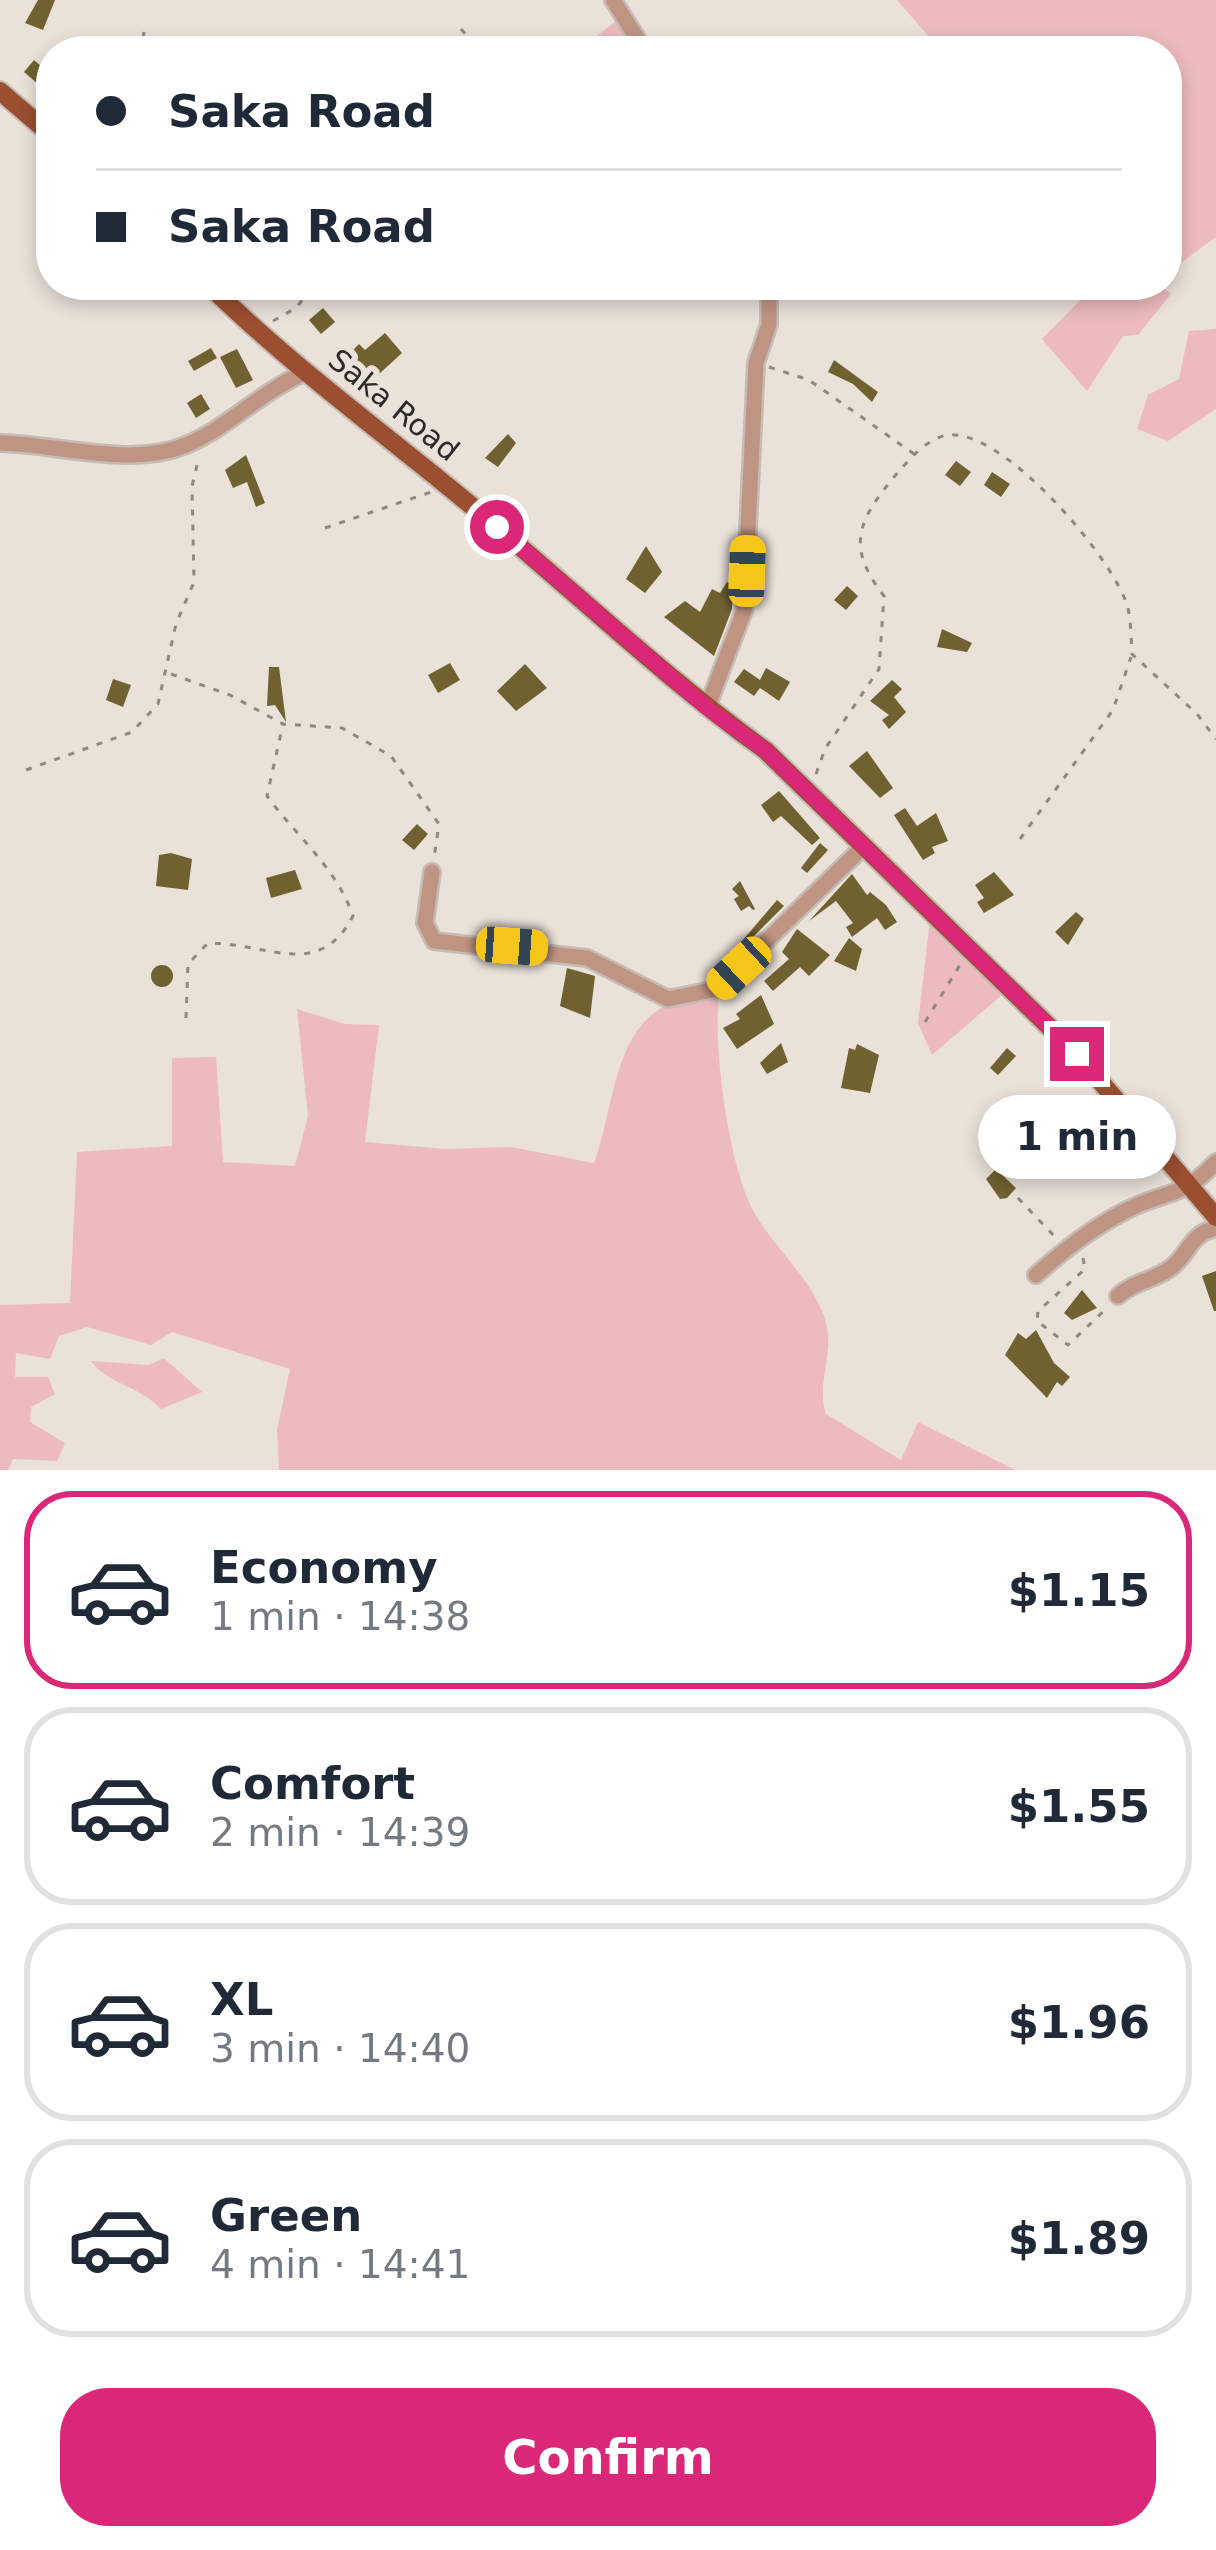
<!DOCTYPE html>
<html lang="en">
<head>
<meta charset="utf-8">
<style>
  :root { --surface:#fff; --page:#f6f6f7; --text:#1f2937; --muted:#747a83; --line:#e0e1e3; --accent:#db2777 }
  body { margin:0; font-family:"DejaVu Sans",sans-serif; background:var(--page); color:var(--text); height:100vh; display:flex; flex-direction:column; font-size:45px; white-space:nowrap }
  * { box-sizing:border-box; margin:0 }
  p { font-size:39px; color:var(--muted) }
  .icon { flex:none; width:66px; height:66px; fill:none; stroke:currentColor; stroke-width:2; stroke-linecap:round; stroke-linejoin:round }
  .map { position:relative; height:1470px; overflow:hidden }
  .details { display:flex; flex-direction:column; background:var(--surface); flex:1 }
  .details>* { flex:none }
  .top-card { position:absolute; left:36px; top:36px; width:1146px; height:264px; border-radius:48px; box-shadow:0 6px 18px #0003; display:grid; align-content:center; height:264px; padding:0 60px; background:var(--surface) }
  .end { position:absolute; width:54px; height:54px; margin:-27px; border:15px solid #db2777; background:#fff; box-shadow:0 0 0 6px #fff }
  .from { border-radius:50% }
  .bubble { position:absolute; height:84px; border-radius:42px; background:var(--surface); box-shadow:0 6px 18px #0003; font-size:39px; font-weight:700; line-height:84px; text-align:center }
  .car { position:absolute; width:36px; height:72px; margin:-36px -18px; border-radius:15px; box-shadow:0 0 9px 3px #0007; background:linear-gradient(#f5c518 24%,#345 0 40%,#f5c518 0 76%,#345 0 86%,#f5c518 0) }
  .top-card b { display:flex; align-items:center; gap:42px; height:114px; font-size:45px }
  .top-card b+b { border-top:3px solid var(--line) }
  .top-card i { width:30px; height:30px; background:var(--text) }
  ul { padding:21px 0 0; list-style:none }
  li { display:flex; align-items:center; gap:36px; height:198px; margin:0 24px 18px; padding:0 36px; border:6px solid var(--line); border-radius:48px }
  li div { flex:1 }
  li b { display:block; font-size:45px }
  li em { font-style:normal; font-weight:700 }
  li.on { border-color:var(--accent) }
  li>.icon { width:108px; height:108px; stroke-width:1.5 }
  .button { display:flex; gap:24px; margin-top:auto; padding:24px 60px }
  .button a { flex:1; height:138px; border-radius:48px; background:var(--accent); color:#fff; font-size:48px; font-weight:700; line-height:138px; text-align:center }
  .map>svg:first-child { display:block }
  .green { fill:#edbbbd }
  .building { fill:#6f6130 }
  .lines { fill:none; stroke-linecap:round; stroke-linejoin:round }
  .minor-casing { stroke:#c4bcb5; stroke-width:20 }
  .major-casing { stroke:#c4bcb5; stroke-width:22 }
  .path { stroke:#8e8883; stroke-width:3; stroke-dasharray:6 9; stroke-linecap:butt }
  .minor { stroke:#c09483; stroke-width:15 }
  .major { stroke:#9b4e30; stroke-width:18 }
  .route { stroke:#db2777; stroke-width:15 }
  .labels { text-anchor:middle; dominant-baseline:central; stroke-width:12; stroke-linejoin:round; paint-order:stroke }
  .street-label { font-size:30px; fill:#2c2926; stroke:#eae1d9 }
</style>
</head>
<body>
<div class="map">
<svg width="1216" height="1470" viewBox="0 0 1216 1470">
  <rect width="100%" height="100%" fill="#eae1d9"/>
  <path class="green" d="M897,0H1216V237L1167,273V51H911L930,38Z
    M620,18L642,51H577Z
    M1095,285L1131,295L1160,285L1171,294L1138,335L1123,336L1087,391L1042,339Z
    M1216,329V409L1168,441L1137,429L1148,395L1179,379L1189,331Z
    M930,920L1003,994L932,1055L918,1023Z
    M719,992C713,1048 727,1148 748,1200C766,1242 808,1272 824,1316C837,1351 815,1381 826,1414L901,1460L918,1422L1015,1470H279L277,1430L290,1369L172,1332L151,1345L87,1327L59,1336L50,1359L16,1353L15,1377H48L55,1394L31,1407L30,1422L65,1443L57,1461L13,1459L8,1470H0V1305L70,1303L77,1152L172,1146V1058L216,1057L223,1162L295,1166L308,1116L297,1009L345,1024L379,1025L365,1142L445,1149L511,1147L594,1163C613,1114 613,1032 665,1006C676,1000 702,999 719,992Z
    M164,1358L202,1392L161,1409C138,1385 109,1385 91,1361L149,1365Z"/>
  <path class="building" d="M38,0H55L43,30L25,23Z
    M34,60L49,73L39,85L24,72Z
    M323,308L335,322L321,334L309,320Z
    M385,333L402,353L366,386L346,357L359,344L365,350Z
    M211,348L217,358L194,371L188,361Z
    M237,349L253,380L236,388L220,357Z
    M834,360L878,392L872,402L853,384L828,372Z
    M201,394L210,409L196,418L187,403Z
    M508,434L516,443L498,467L485,458Z
    M246,455L265,503L256,507L247,482L233,488L225,470Z
    M956,461L971,472L960,486L945,475Z
    M992,472L1010,484L1001,497L984,485Z
    M646,546L662,572L645,593L626,579Z
    M727,582L733,585L732,609L714,656L664,617L685,601L700,612L712,589L720,593Z
    M847,586L858,596L846,610L834,600Z
    M942,629L972,643L967,652L937,647Z
    M450,663L460,680L438,693L428,675Z
    M525,664L547,688L516,711L497,691Z
    M269,667H279L286,722L275,705L267,706Z
    M766,668L790,682L779,701L760,688L754,696L734,682L744,669L760,680Z
    M113,679L131,685L123,707L106,700Z
    M892,680L902,689L894,697L906,712L889,729L882,720L889,715L870,701Z
    M867,751L893,788L880,798L849,766Z
    M779,791L820,838L812,845L781,816L773,822L761,805Z
    M905,808L917,826L936,813L948,841L932,847L935,853L923,860L894,815Z
    M417,824L428,834L414,850L402,840Z
    M820,843L828,850L807,873L801,868Z
    M171,853L192,859L188,890L156,886L159,855Z
    M295,870L302,889L271,898L266,878Z
    M994,872L1014,895L984,913L977,902L984,898L975,885Z
    M852,874L867,895L870,892L886,905L897,922L885,930L877,918L852,937L846,927L853,923L836,901L809,921Z
    M740,881L755,909L753,910L749,906L741,911L734,899L739,896L732,889Z
    M777,900L784,906L747,943L743,940Z
    M1076,912L1084,919L1068,945L1055,932Z
    M797,929L830,955L809,976L800,967L773,991L764,981L789,959L782,952Z
    M849,938L862,949L856,971L834,961Z
    M151 976a11 11 0 1 1 22 0a11 11 0 1 1-22 0Z
    M567,968L595,976L590,1018L560,1006Z
    M761,995L774,1024L737,1049L723,1028L740,1019L736,1014Z
    M781,1043L788,1062L767,1074L760,1063Z
    M857,1044L879,1055L870,1093L841,1088L849,1048L855,1050Z
    M1007,1048L1016,1056L998,1075L990,1068Z
    M1084,1101L1110,1129L1080,1157L1052,1168L1035,1148Z
    M996,1169L1016,1188L1007,1198L1000,1199L986,1179Z
    M1216,1271V1311H1214L1202,1276Z
    M1082,1290L1097,1308L1072,1320L1064,1313Z
    M1036,1330L1054,1363L1070,1377L1062,1386L1057,1382L1047,1398L1005,1355L1018,1333L1026,1339Z"/>
  <g class="lines">
    <defs>
      <path id="minor" d="M613,0L645,51
        M0,443C58,444 131,468 186,445C226,429 260,392 306,372
        M707,708L744,611L756,363L769,324V285
        M432,872L425,923L434,941L587,958L668,999L717,989L864,846
        M1036,1275C1065,1249 1092,1228 1127,1210C1168,1190 1181,1199 1216,1162
        M1118,1296C1134,1281 1156,1280 1172,1267C1190,1252 1190,1234 1216,1228"/>
      <path id="major" d="M0,91L51,135
        M209,285C288,363 377,428 462,498C564,581 658,673 765,750L1077,1054L1216,1217"/>
    </defs>
    <use href="#minor" class="minor-casing"/>
    <use href="#major" class="major-casing"/>
    <path class="path" d="M461,29L481,51
      M141,51L144,32
      M273,321L296,308L314,285
      M769,367L809,380L914,454
      M325,528L431,492
      M171,674L230,695L283,724L342,728L391,756L439,824L434,858
      M26,770L132,732L158,704L176,624L194,582L192,486L199,457
      M816,774L825,749L879,669L884,596C846,547 857,522 894,477C907,462 923,442 943,436C997,420 1115,559 1128,608C1131,622 1131,639 1132,654L1197,714L1216,739
      M1020,839L1113,710L1131,657
      M186,1018L188,964L208,943C268,943 319,981 353,916C336,867 297,837 267,796L283,724
      M925,1022L960,965
      M1018,1198L1057,1239
      M1083,1258L1085,1269L1038,1311L1037,1321L1068,1345L1109,1306"/>
    <use href="#minor" class="minor"/>
    <use href="#major" class="major"/>
  </g>
  <g class="lines">
    <path class="route" d="M497,527L707,708L765,750L1077,1054"/>
  </g>
  <g class="labels">
    <g class="street-label">
      <text transform="translate(394 405) rotate(39)">Saka Road</text>
    </g>
  </g>
</svg>
<i class="end from" style="left:497px;top:527px"></i>
<i class="end" style="left:1077px;top:1054px"></i>
<div class="bubble" style="left:978px;top:1095px;width:198px">1 min</div>
<i class="car" style="left:747px;top:571px;rotate:2deg"></i>
<i class="car" style="left:512px;top:946px;rotate:94deg"></i>
<i class="car" style="left:739px;top:968px;rotate:227deg"></i>
<div class="top-card">
<b><i class="from"></i>Saka Road</b>
<b><i></i>Saka Road</b>
</div>
</div>
<section class="details">
<ul>
<li class="on"><svg class="icon" aria-label="car" viewBox="0 0 24 24"><path d="M5 17H2v-5l4-1 3-4h7l3 4 3 1v5h-3M9 17h6M6 11h13"/><circle cx="7" cy="17" r="2"/><circle cx="17" cy="17" r="2"/></svg><div><b>Economy</b><p>1 min · 14:38</p></div><em>$1.15</em></li>
<li><svg class="icon" aria-label="car" viewBox="0 0 24 24"><path d="M5 17H2v-5l4-1 3-4h7l3 4 3 1v5h-3M9 17h6M6 11h13"/><circle cx="7" cy="17" r="2"/><circle cx="17" cy="17" r="2"/></svg><div><b>Comfort</b><p>2 min · 14:39</p></div><em>$1.55</em></li>
<li><svg class="icon" aria-label="car" viewBox="0 0 24 24"><path d="M5 17H2v-5l4-1 3-4h7l3 4 3 1v5h-3M9 17h6M6 11h13"/><circle cx="7" cy="17" r="2"/><circle cx="17" cy="17" r="2"/></svg><div><b>XL</b><p>3 min · 14:40</p></div><em>$1.96</em></li>
<li><svg class="icon" aria-label="car" viewBox="0 0 24 24"><path d="M5 17H2v-5l4-1 3-4h7l3 4 3 1v5h-3M9 17h6M6 11h13"/><circle cx="7" cy="17" r="2"/><circle cx="17" cy="17" r="2"/></svg><div><b>Green</b><p>4 min · 14:41</p></div><em>$1.89</em></li>
</ul>
<div class="button"><a>Confirm</a></div>
</section>
</body>
</html>
